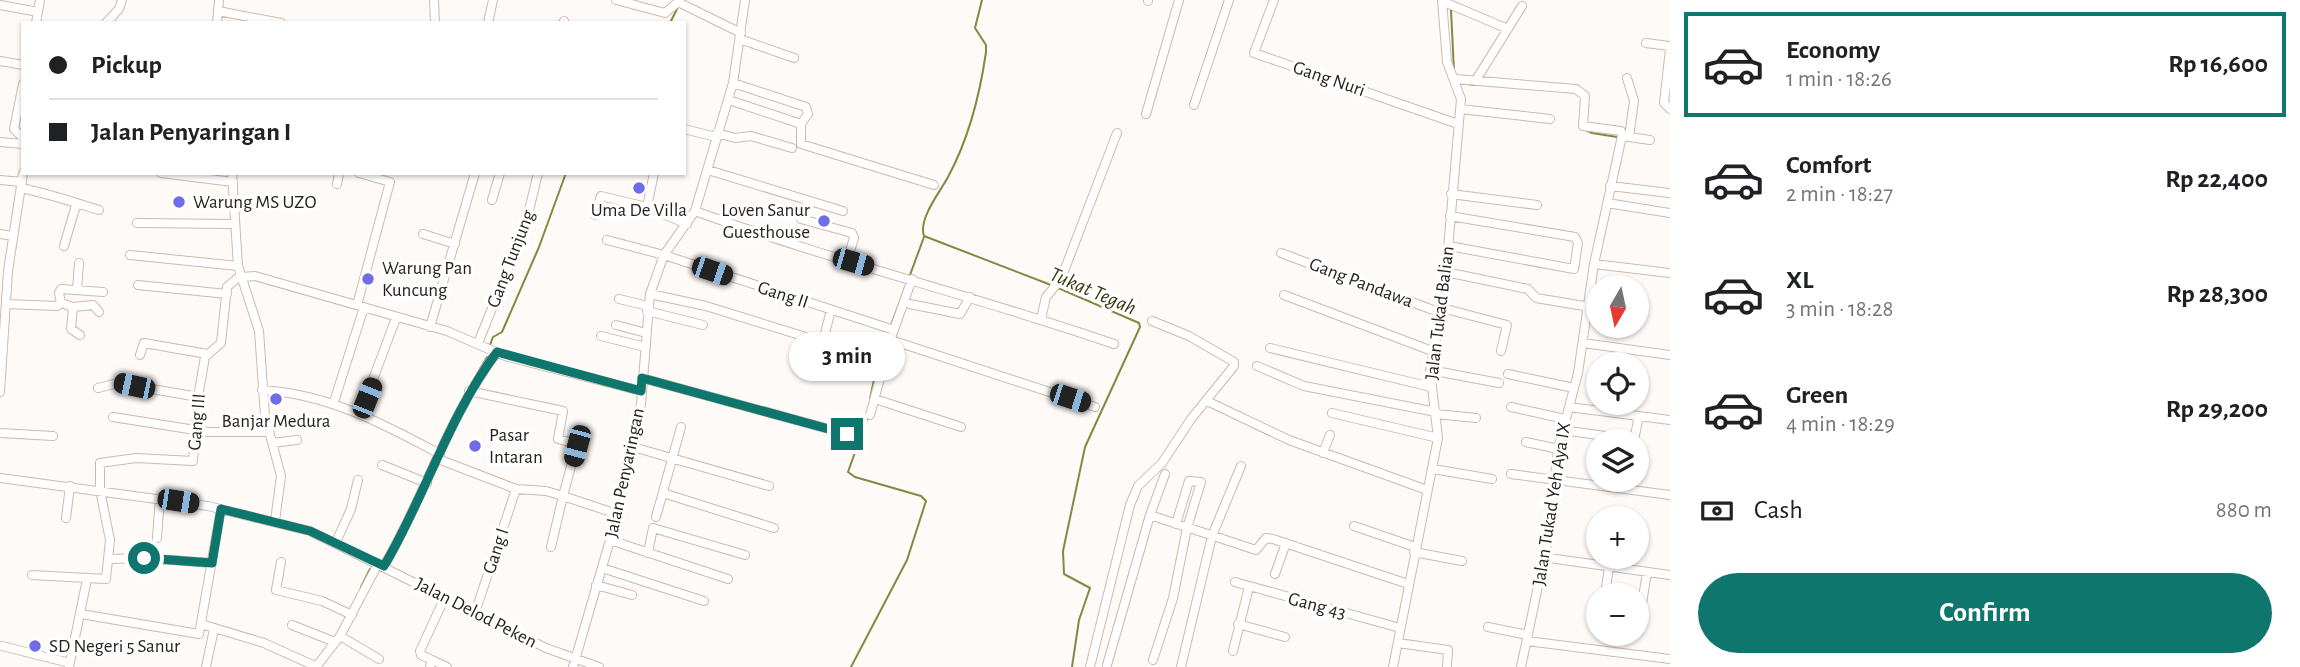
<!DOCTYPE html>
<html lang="en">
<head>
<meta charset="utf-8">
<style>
  :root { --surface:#fff; --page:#f6f6f6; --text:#202124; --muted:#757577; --line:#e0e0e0; --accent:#0f766e }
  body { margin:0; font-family:"Alegreya Sans",sans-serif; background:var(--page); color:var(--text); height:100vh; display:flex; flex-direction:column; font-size:26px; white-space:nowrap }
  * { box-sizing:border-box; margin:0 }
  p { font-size:23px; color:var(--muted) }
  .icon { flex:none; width:38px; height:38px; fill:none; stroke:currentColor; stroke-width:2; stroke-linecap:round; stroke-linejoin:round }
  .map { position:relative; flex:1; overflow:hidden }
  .drawer { display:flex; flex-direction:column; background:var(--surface); width:630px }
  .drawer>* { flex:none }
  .hud { position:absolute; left:21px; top:21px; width:665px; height:154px; border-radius:0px; box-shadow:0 2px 5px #0004; display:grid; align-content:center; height:154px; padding:0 28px; background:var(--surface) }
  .needle { width:46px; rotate:189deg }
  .buttons { position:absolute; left:1586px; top:275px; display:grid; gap:14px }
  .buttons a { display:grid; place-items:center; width:63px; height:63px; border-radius:50%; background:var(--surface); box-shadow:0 2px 5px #0004; font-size:35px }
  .end { position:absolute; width:32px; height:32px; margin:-16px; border:9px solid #0f766e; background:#fff; box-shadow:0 0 0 4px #fff }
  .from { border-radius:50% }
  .bubble { position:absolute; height:49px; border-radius:24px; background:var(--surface); box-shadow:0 2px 5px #0004; font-size:23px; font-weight:700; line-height:49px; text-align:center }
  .car { position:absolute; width:21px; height:42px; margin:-21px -10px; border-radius:9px; box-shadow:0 0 5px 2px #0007; background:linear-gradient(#222 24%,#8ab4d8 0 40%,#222 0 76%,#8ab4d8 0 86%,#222 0) }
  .hud b { display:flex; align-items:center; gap:24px; height:66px; font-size:26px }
  .hud b+b { border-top:2px solid var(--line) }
  .hud i { width:18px; height:18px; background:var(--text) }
  ul { padding:12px 0 0; list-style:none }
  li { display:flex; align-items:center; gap:21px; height:105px; margin:0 14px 10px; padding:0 14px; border:4px solid transparent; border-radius:0px }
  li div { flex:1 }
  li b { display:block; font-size:26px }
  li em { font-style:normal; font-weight:700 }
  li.active { border-color:var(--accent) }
  li>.icon { width:63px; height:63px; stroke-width:1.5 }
  .pay { display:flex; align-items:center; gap:18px; height:77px; padding:0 28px; font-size:26px }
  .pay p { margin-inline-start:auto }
  .cta { display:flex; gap:14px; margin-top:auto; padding:14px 28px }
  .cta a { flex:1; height:80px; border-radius:42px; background:var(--accent); color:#fff; font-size:28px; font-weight:700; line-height:80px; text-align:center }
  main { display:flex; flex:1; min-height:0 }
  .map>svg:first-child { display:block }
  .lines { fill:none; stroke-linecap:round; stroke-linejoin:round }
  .stream { stroke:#848840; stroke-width:2 }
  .minor-casing { stroke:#cdbaad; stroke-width:10 }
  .minor { stroke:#fff; stroke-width:8 }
  .route { stroke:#0f766e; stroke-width:9 }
  .poi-dot { fill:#706be6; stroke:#fff; stroke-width:2.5 }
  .labels { text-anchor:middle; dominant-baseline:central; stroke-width:7; stroke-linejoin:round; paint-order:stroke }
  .street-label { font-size:19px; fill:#251e19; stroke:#fff }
  .poi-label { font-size:19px; fill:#251e19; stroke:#fff; text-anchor:start }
  .water-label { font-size:21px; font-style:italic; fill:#33360b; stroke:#fff }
</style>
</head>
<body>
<main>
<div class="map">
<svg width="1670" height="667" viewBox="0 0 1670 667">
  <rect width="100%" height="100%" fill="#fefaf8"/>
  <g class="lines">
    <path class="stream" d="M982,0L975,28L986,45V52C980,94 968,140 948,177C940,192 918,219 924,236L1051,285
      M1451,10L1454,71
      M670,23L678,7
      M1460,83L1474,85
      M1580,127L1592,133L1617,137
      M910,275L924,237
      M1056,287L1139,323L1140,327L1085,447L1063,551L1064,574L1090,588L1079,620L1072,667
      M891,325L905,288
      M490,345L493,337L502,332L539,247L566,173
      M477,374L487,357
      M870,399L877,365L889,331
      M1537,570L1542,542
      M361,587L370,569
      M851,667L907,560L926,501L921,496L855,477L848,472L867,419"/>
    <defs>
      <path id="minor" d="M434,0L435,23
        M616,0L665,13L678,2L741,33
        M1274,0L1254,53L1458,124
        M1148,1V0
        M1442,1L1508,29
        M0,5L38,12
        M218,11L281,23
        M36,23L40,0
        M106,23L119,9L122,0
        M217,23L219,0
        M488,23L493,0
        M563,23L564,21
        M740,39L794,58
        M1646,43L1670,46
        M1670,49L1664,103L1670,109
        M0,61L23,65
        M1627,78L1634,101L1629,137
        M1455,79L1576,89L1585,96L1583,126L1621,131L1622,136L1650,140
        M1476,80L1522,6
        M733,83L806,107L808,114L801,124V144L934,185
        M23,84L14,129L23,138
        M729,100L801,124
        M1194,105L1229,0
        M1460,109L1550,119
        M1146,114L1179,0
        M684,129L716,137
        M717,133L735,138L751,136L792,148
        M0,142L23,144
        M708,170L843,211
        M161,173L233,182
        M232,173L238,266L259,331L265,416L281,476L275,521
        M0,180L22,182
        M337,184L339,173
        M1610,186L1670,193
        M21,188C50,194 73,202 99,210
        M1451,194L1537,205
        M492,200L500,173
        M1607,203L1670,213
        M647,207L654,173
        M695,211C833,261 975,296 1114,344
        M595,215L601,196L647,207L687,224
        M801,219L852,233L854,238L847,261
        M137,223L234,224
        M0,234L13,236
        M423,234L455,244
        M607,240L664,255L894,330
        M64,246L76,205
        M1449,246L1574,269L1578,243L1575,237L1450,216
        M1281,253L1441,313
        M130,255L238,266
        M1594,264L1670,273
        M1446,272L1528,289L1536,298L1584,306
        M242,277L255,276L447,331L505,356L641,391
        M138,285L227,294
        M77,290L79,263
        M650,294L706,306L864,355
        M1284,295L1432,351
        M619,299L648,306
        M61,303L73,307L71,329L80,335
        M6,304L57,306L61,303L59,293L61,289L103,292
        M910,304L960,314L970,297
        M357,305L390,182L359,173
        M73,307L93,305L99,312
        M1442,308L1507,325L1501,351
        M647,311L703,325
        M1041,319L1046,297L1061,279L1117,133
        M616,325L646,333
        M430,327L475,173
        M601,336L645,347
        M891,340L1095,407
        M823,341L831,310
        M478,343L525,227L538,173
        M1583,343L1670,355
        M1270,348L1431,387
        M140,355L144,343L207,354
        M1257,366L1304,386L1436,412
        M1430,370L1499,383
        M1508,374L1574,388
        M642,378L847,434
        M98,388L118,383L198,397
        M262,390C329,394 383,424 440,454
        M469,391L563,411L558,439L577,444L563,496L617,514
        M0,392L8,271L23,173
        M875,399L961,427
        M1207,401L1289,440L1427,490
        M334,402L364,307
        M1511,407L1565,419
        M1569,407L1670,420
        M1332,413L1438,438
        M360,414L396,318
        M1436,414L1476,418
        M870,415L891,338L912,279
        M113,417L208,432H268
        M1562,430L1634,440L1639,416
        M0,433L53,436
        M1526,442L1558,449
        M272,443L297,440
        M633,447L769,486
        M1323,453L1330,435
        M438,459L516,489L546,491L563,496L551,547
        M382,465L427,483
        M1433,469L1492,479
        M1511,474L1670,495
        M0,478L208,506L310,531L546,648L599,667
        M663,493L774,528
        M1150,515L1256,550L1266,538L1273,539L1408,584
        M656,517L681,427
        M66,518L70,486
        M1354,526L1415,547
        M157,538L160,498
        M610,540L728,579
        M336,542L351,509L358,480
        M1414,552L1462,561
        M648,553L653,528L745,555
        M1542,557L1670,575
        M109,559L144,558L212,563
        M281,562L276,590L322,601L352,615
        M384,566C425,496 448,417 497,352
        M602,568L704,601
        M1275,574L1286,543
        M32,575L106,579L110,540L100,490V463L136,458L193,461L198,397L205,357L221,343L227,287L241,275
        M1235,582L1400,628
        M596,585L632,595
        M1605,595L1609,567
        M1641,610L1647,572
        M475,613L516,489
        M81,614L199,634L221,509
        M201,624L264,643L317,667
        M1238,624L1285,637
        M292,625L335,642
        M1488,627L1528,635
        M340,636L379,659
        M1527,641L1670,659
        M1398,643L1448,650L1447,667
        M2,646L70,663
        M1233,651L1249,587
        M432,660L447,667
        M1153,660L1173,598L1187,528L1201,482L1189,481L1176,524
        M1107,665L1150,515L1165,474
        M69,667L87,579
        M206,667L214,629
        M316,667L340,636L377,566
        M430,667L432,660L421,655L420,651L445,597
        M573,667L610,540L633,447L641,404L650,294L664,255L695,211L733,83L745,0
        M1090,667L1130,505L1138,486L1162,463L1191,419L1234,366V362L1189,336L1152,321
        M1181,667L1212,536L1241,466
        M1393,667L1438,438L1430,370L1444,295L1461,99L1447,62L1442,0
        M1521,667L1548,539L1558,449L1578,373L1594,264L1622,136"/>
    </defs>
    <use href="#minor" class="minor-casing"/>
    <use href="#minor" class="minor"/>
  </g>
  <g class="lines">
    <path class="route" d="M144,558L212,563L221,509L310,531L384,566C425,497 448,417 497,352L641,391L642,378L847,434"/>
  </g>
  <g class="poi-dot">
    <circle cx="639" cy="188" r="7"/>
    <circle cx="179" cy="202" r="7"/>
    <circle cx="824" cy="221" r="7"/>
    <circle cx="368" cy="279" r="7"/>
    <circle cx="276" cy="399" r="7"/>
    <circle cx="475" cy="446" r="7"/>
    <circle cx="35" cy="646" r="7"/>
  </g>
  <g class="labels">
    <g class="street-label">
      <text transform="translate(1329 79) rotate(19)">Gang Nuri</text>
      <text transform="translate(511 259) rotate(-69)">Gang Tunjung</text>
      <text transform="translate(1361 283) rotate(21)">Gang Pandawa</text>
      <text transform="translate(783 295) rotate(18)">Gang II</text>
      <text transform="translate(1440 313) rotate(-83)">Jalan Tukad Balian</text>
      <text transform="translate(197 422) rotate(-85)">Gang III</text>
      <text transform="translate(625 473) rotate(-78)">Jalan Penyaringan</text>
      <text transform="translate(1552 504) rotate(-81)">Jalan Tukad Yeh Aya IX</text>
      <text transform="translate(496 551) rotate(-72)">Gang I</text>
      <text transform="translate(1317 606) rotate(15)">Gang 43</text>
      <text transform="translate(476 613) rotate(27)">Jalan Delod Peken</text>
    </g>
    <g class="poi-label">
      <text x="193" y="202">Warung MS UZO</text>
      <text x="639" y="210" text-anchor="middle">Uma De Villa</text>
      <text x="810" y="210" text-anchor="end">Loven Sanur<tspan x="810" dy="22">Guesthouse</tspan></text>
      <text x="382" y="268">Warung Pan<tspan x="382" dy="22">Kuncung</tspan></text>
      <text x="276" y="421" text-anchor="middle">Banjar Medura</text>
      <text x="489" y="435">Pasar<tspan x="489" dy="22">Intaran</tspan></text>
      <text x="49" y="646">SD Negeri 5 Sanur</text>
    </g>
    <g class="water-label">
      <text transform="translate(1093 291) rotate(23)">Tukat Tegah</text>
    </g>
  </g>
</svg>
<div class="buttons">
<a><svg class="needle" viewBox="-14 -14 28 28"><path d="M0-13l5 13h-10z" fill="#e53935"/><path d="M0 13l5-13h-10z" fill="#757577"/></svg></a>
<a><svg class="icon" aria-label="locate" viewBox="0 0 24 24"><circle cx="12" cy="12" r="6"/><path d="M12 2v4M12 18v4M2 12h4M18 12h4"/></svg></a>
<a><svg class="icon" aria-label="layers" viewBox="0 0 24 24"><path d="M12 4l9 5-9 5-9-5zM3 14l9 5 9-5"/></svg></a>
<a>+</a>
<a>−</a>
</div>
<i class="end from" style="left:144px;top:558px"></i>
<i class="end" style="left:847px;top:434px"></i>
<div class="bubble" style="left:789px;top:332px;width:116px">3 min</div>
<i class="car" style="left:853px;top:262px;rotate:106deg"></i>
<i class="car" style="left:712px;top:271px;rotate:109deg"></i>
<i class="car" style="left:134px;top:386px;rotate:282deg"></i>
<i class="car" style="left:367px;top:398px;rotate:22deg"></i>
<i class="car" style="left:1070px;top:398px;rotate:108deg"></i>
<i class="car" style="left:577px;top:446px;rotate:195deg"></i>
<i class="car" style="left:178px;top:501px;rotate:99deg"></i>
<div class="hud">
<b><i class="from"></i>Pickup</b>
<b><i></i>Jalan Penyaringan I</b>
</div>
</div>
<section class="drawer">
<ul>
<li class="active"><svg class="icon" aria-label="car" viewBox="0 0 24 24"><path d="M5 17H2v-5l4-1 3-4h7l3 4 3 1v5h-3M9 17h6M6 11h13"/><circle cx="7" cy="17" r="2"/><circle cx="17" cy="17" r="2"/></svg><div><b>Economy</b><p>1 min · 18:26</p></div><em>Rp 16,600</em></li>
<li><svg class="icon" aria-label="car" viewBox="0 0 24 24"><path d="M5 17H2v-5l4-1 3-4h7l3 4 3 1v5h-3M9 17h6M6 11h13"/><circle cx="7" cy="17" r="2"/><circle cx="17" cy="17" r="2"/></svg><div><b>Comfort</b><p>2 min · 18:27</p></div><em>Rp 22,400</em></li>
<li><svg class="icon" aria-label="car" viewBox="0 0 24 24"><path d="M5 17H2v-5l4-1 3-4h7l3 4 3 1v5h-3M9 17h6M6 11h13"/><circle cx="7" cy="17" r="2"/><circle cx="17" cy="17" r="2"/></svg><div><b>XL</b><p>3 min · 18:28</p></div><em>Rp 28,300</em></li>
<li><svg class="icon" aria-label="car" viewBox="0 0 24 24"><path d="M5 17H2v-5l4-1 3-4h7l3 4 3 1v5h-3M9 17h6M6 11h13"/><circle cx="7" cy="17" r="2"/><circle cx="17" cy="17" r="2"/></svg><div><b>Green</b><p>4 min · 18:29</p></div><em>Rp 29,200</em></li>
</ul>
<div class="pay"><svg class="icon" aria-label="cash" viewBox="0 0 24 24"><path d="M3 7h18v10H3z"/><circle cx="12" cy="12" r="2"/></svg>Cash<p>880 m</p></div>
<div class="cta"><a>Confirm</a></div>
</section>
</main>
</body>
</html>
